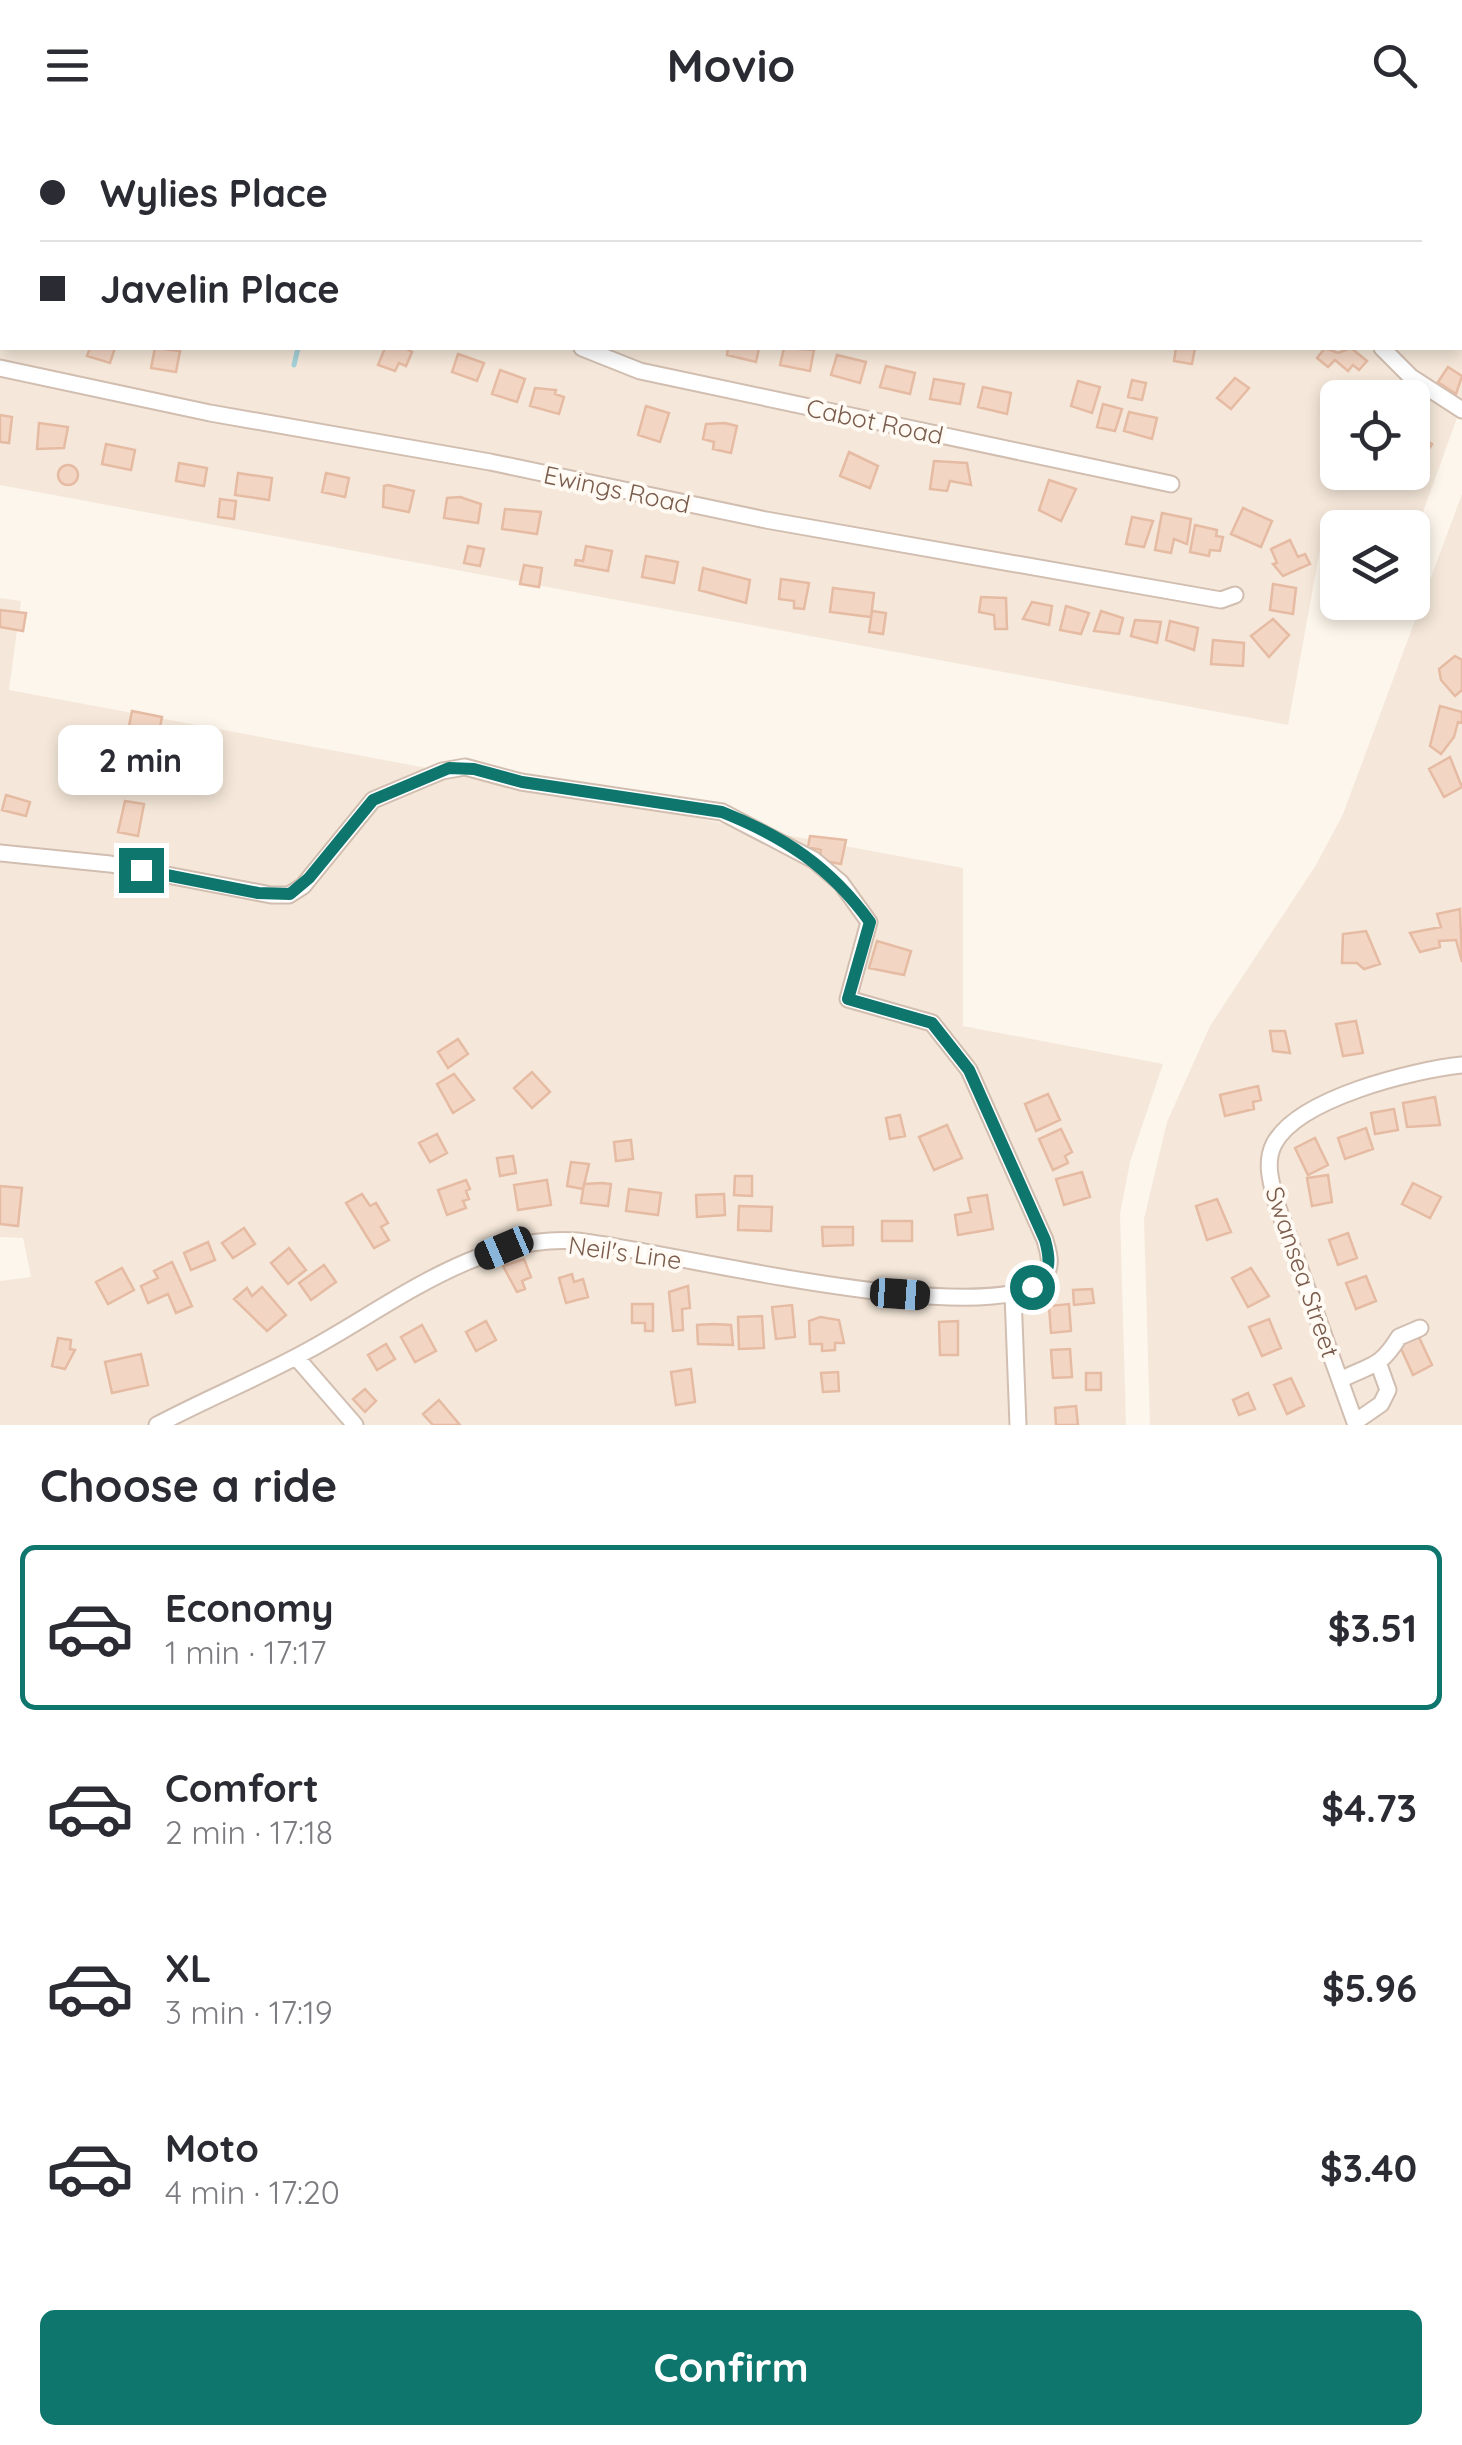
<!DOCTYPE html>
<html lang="en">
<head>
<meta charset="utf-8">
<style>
  :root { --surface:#fff; --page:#f7f7f7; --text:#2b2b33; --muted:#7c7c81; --line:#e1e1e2; --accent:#0f766e }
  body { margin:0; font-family:Quicksand,sans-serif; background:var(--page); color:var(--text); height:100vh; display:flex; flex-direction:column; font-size:38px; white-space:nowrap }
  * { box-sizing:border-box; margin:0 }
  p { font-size:32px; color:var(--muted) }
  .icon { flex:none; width:55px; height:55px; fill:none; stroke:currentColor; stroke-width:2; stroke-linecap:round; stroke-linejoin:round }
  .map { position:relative; height:1295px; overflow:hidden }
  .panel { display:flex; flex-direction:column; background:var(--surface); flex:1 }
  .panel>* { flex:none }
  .top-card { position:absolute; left:0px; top:0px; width:1462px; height:220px; box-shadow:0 5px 15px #0003; display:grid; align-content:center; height:220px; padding:0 40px; background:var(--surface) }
  .fabs { position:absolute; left:1320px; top:250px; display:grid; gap:20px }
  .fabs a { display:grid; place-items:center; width:110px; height:110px; border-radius:15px; background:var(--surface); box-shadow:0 5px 15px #0003; font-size:50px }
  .end { position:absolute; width:45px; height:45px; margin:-22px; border:12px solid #0f766e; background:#fff; box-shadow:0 0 0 5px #fff }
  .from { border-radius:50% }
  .bubble { position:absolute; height:70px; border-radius:15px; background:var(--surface); box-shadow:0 5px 15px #0003; font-size:32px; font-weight:800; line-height:70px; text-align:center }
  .car { position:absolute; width:30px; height:60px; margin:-30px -15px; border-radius:12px; box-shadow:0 0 8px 2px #0007; background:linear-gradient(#222 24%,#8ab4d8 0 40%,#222 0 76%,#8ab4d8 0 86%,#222 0) }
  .top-card b { display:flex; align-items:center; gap:35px; height:95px; font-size:38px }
  .top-card b+b { border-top:2px solid var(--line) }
  .top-card i { width:25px; height:25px; background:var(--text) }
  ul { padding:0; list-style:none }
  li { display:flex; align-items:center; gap:30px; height:165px; margin:0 20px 15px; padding:0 20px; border:5px solid transparent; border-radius:15px }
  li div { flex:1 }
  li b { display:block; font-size:38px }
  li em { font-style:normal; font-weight:800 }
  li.on { border-color:var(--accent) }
  li>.icon { width:90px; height:90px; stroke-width:1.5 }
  h2 { padding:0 40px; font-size:45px; line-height:120px }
  .action { display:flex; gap:20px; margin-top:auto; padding:20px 40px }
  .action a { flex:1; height:115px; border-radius:15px; background:var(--accent); color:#fff; font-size:40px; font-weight:800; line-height:115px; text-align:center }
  header { display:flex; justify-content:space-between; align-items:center; height:130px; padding:0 40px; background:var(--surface); font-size:45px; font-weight:800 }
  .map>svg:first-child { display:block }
  .residential { fill:#f5e8da; fill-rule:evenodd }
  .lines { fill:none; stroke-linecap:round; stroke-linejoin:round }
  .stream { stroke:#a5d3da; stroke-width:5 }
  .building { fill:#f3d5c3; stroke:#e6bba3; stroke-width:2.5 }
  .minor-casing { stroke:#d1beb0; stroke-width:19 }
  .minor { stroke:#fff; stroke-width:15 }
  .route { stroke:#0f766e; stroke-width:12 }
  .labels { text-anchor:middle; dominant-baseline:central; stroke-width:8; stroke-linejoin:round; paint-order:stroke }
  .street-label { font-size:25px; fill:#7a5c4d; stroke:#fffaf3 }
</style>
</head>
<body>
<header><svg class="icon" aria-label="menu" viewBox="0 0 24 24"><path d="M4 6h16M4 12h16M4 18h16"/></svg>Movio<svg class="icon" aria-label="search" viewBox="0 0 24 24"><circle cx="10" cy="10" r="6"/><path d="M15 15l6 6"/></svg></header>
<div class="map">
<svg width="1462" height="1295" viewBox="0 0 1462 1295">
  <rect width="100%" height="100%" fill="#fdf6ec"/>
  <path class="residential" d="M0,0H1462V274L1414,407L1412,398L1382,397L1327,381L1288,595L0,355ZM2,2H1460V218H2ZM1338,268H1412V342H1338Z
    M1462,364V1295H1150L1144,1089L1167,992L1210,896L1316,735L1343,684Z
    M0,468L21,471L9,560L963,738V896L1163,934L1130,1032L1120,1084L1126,1295H0V1151L31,1147L23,1108L0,1107Z"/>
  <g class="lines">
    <path class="stream" d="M349,2V0
      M294,235L298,218"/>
  </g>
  <path class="building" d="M90,218H115L110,233L87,226Z
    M155,218L180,221L176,242L151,238Z
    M385,218H405L412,222L406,236L399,233L395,241L378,235Z
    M728,218H759L756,232L727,225Z
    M784,218L814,220L810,241L780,235Z
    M1176,218H1195L1192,234L1174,231Z
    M1325,218L1338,223L1351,218L1367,231L1359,240L1353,235L1348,241L1335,230L1328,237L1317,228Z
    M458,224L484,233L477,251L452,242Z
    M837,225L866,232L860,253L831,245Z
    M886,236L915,243L910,264L880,257Z
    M1448,237L1462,246L1456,264L1438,252Z
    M500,240L525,249L517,272L492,264Z
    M1235,248L1249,258L1231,279L1217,268Z
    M934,249L964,254L960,274L930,269Z
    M1132,250L1146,253L1142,270L1128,267Z
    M1078,251L1100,257L1092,283L1071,276Z
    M983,257L1011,263L1007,284L978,277Z
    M535,258L556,260L555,264L564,267L559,284L530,276Z
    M1103,274L1122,279L1115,301L1097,297Z
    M646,276L669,283L660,312L638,305Z
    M1129,282L1157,288L1152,309L1124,301Z
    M0,285L12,287L9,313L0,312Z
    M39,293L68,297L64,318L37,319Z
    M725,293L737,296L731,323L713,319L714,312L703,309L706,294Z
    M1412,302L1428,306L1426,310L1432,314L1423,328L1412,322Z
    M106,314L135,320L131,340L102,334Z
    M849,322L878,336L870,358L840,346Z
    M934,331L967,333L971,355L950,351L947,361L930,359Z
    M179,333L207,338L204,356L176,351Z
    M58 345a10 10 0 1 1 20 0a10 10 0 1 1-20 0Z
    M238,343L272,348L269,370L235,365Z
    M326,343L349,348L345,367L322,362Z
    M1049,350L1076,359L1061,391L1039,380Z
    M388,355L414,361L409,382L383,377L384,356Z
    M460,367L481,374L478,393L444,388L447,368Z
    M220,369L236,371L234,389L218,387Z
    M1243,378L1272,391L1261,417L1231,404Z
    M505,379L541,382L537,404L502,399Z
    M1162,383L1191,389L1187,414L1174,409L1171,423L1155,420Z
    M1132,387L1153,391L1144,417L1126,414Z
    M1195,395L1217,400L1216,406L1223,407L1220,421L1210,420L1209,426L1190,422Z
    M1290,410L1298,427L1305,424L1310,434L1283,446L1273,434L1277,433L1271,419Z
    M468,416L484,419L480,436L464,433Z
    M586,416L612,421L608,441L575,435L576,430L583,431Z
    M646,426L678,432L674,453L642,447Z
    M524,435L542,438L539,457L520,454Z
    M703,438L750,450L746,473L699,460Z
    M781,449L809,453L804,479L794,478V471L779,469Z
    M1273,454L1296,458L1293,484L1270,480Z
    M833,458L874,463L871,487L830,482Z
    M981,467L1006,468L1007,499H995L994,485L979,482Z
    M1032,472L1052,476L1049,495L1023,489Z
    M1066,476L1089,483L1081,504L1060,500Z
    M0,480L26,483L23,501L0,497Z
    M872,481L886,483L883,504L869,502Z
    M1101,481L1123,488L1119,504L1094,501Z
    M1273,489L1289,505L1269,527L1251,506Z
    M1135,490L1161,492L1157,513L1131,506Z
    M1170,491L1198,498L1194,520L1166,510Z
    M1213,510L1244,513L1243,536L1211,534Z
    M1455,526L1462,530V560L1455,566L1441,550L1439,539Z
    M1440,576L1462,582V593L1458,592L1454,607L1441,624L1430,616Z
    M132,581L162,587L158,607L128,601Z
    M1450,627L1462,657L1444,667L1429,639Z
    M6,665L30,672L26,686L2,680Z
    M125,671L144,674L138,706L118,702Z
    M810,706L846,710L841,734L819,730L821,720L808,717Z
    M1460,779L1462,832L1456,810L1439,811L1440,817L1420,822L1410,803L1441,797L1437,784Z
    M1366,801L1380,834L1364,839L1357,833H1342L1343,804Z
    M877,811L911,821L904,845L869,838Z
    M1356,891L1363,923L1343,926L1336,894Z
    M1270,901H1285L1290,923L1273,921Z
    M458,909L468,924L448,938L438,922Z
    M532,942L550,962L532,978L514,958Z
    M454,944L474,970L453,983L437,954Z
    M1258,956L1261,970L1253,972L1254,979L1225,986L1220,965Z
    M1048,964L1060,990L1036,1001L1025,974Z
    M1435,967L1440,995L1407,997L1403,973Z
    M1394,979L1398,1000L1375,1004L1371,983Z
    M900,985L905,1006L890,1009L886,988Z
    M947,995L962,1028L934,1040L919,1007Z
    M1366,998L1373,1019L1345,1029L1338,1008Z
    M1061,999L1072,1022L1065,1026L1068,1033L1053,1040L1039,1009Z
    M437,1004L447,1023L430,1032L419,1013Z
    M1315,1008L1328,1035L1308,1045L1295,1018Z
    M631,1010L633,1029L616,1031L614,1012Z
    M513,1026L516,1043L500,1046L497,1028Z
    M571,1032L589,1034L583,1059L567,1056Z
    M1082,1042L1090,1067L1064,1075L1056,1049Z
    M1328,1045L1332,1072L1312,1076L1307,1048Z
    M735,1046H752V1066L734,1065Z
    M466,1050L470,1059L466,1061L469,1069L463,1071L466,1078L447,1085L438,1060Z
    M547,1050L551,1075L518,1080L514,1055Z
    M602,1053L611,1054L608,1076L581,1073L584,1054Z
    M1413,1053L1441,1067L1430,1088L1402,1074Z
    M0,1056L22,1058L18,1096L0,1094Z
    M629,1059L661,1063L658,1085L626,1081Z
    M362,1064L370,1076L376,1073L388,1093L381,1097L389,1110L374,1118L346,1073Z
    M724,1064L725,1085L697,1087L696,1065Z
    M987,1065L993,1099L958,1105L955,1085L971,1082L968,1068Z
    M1217,1069L1231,1102L1207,1110L1196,1076Z
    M739,1076L772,1077L771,1101L738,1100Z
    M882,1091H912V1111H882Z
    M822,1097H853V1115L823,1116Z
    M244,1098L255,1114L233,1128L222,1113Z
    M1348,1103L1357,1128L1338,1135L1329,1110Z
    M208,1112L215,1130L191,1140L184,1123Z
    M289,1118L306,1140L288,1154L271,1133Z
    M524,1129L531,1147L522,1151L525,1159L517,1162L503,1136Z
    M172,1132L192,1176L176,1183L168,1164L148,1173L141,1156L158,1148L154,1141Z
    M324,1135L336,1152L311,1170L299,1153Z
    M122,1138L134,1160L108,1174L96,1152Z
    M1251,1138L1269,1166L1248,1177L1232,1148Z
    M572,1144L574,1152L583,1149L588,1167L566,1173L559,1148Z
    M1366,1146L1376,1171L1356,1179L1346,1153Z
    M688,1156L690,1178L682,1179L683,1200L673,1201L669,1162Z
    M262,1157L286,1185L267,1201L234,1169L247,1158L252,1166Z
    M1092,1159L1094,1173L1074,1175L1073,1160Z
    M632,1174H653V1201H645V1193H632Z
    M1069,1174L1071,1201L1051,1203L1049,1176Z
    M792,1175L795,1207L776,1209L772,1177Z
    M762,1186L764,1218L739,1219L738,1187Z
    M820,1187L839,1190L844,1213H835V1220L822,1221V1214H810L809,1191Z
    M1269,1189L1281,1218L1262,1226L1249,1197Z
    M486,1191L496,1210L476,1221L466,1202Z
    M958,1191V1225H940L939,1192Z
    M714,1194L731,1195L733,1215L698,1214L697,1195Z
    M422,1195L436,1221L415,1232L401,1207Z
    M1417,1203L1432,1235L1413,1245L1398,1212Z
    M58,1208L71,1210L70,1219L75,1220L65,1239L52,1236Z
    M386,1214L395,1229L377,1240L368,1225Z
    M1070,1219L1072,1247L1053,1248L1051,1220Z
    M141,1224L148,1255L112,1263L105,1232Z
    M691,1239L695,1272L676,1275L671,1242Z
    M838,1242L839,1261L823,1262L821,1243Z
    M1086,1243H1101V1260H1086Z
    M1291,1248L1304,1276L1287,1284L1274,1255Z
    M365,1259L376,1271L365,1282L353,1269Z
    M1248,1263L1255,1279L1239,1285L1233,1270Z
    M439,1270L460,1295H433L423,1284Z
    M1076,1276L1078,1295H1056L1055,1278Z"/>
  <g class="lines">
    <defs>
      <path id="minor" d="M400,0L404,2
        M1297,0L1298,2
        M0,79H2
        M582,218L640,241L1171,354
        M1382,218L1411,247L1462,280
        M0,238L210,283L490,332L766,390L1221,470L1235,465
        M0,723L110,734L271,765H289L303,756L373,670L442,641L465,637L521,652L722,682L814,730L841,753L869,792L848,869L932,893L969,940L1045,1110C1048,1122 1053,1133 1045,1146C1003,1207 653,1118 577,1111C478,1103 389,1177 307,1221C258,1248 206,1269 157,1295
        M1013,1164L1018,1295
        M296,1227L355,1295
        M1340,1250C1372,1234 1380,1238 1399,1207L1420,1198
        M1355,1292L1381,1274L1388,1260L1379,1235
        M1356,1295L1277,1075C1272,1056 1264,1033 1274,1014C1298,968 1414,940 1462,935"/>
    </defs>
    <use href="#minor" class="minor-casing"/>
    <use href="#minor" class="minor"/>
  </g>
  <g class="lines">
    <path class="route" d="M141,740L258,763L290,764L309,748L373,670L449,638L474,639L522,652L722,682C785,707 830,737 870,792L848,869L932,893L969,940L1045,1110C1051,1132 1051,1142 1032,1157"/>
  </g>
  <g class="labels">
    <g class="street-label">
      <text transform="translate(875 291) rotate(12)">Cabot Road</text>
      <text transform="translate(617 359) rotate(12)">Ewings Road</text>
      <text transform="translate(625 1122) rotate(8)">Neil's Line</text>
      <text transform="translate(1303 1142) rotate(71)">Swansea Street</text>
    </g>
  </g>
</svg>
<div class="fabs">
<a><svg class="icon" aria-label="locate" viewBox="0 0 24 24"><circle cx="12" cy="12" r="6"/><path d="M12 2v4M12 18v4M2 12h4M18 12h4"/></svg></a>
<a><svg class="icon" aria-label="layers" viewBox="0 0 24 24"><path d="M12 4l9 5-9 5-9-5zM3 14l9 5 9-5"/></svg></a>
</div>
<i class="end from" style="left:1032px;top:1157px"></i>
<i class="end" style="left:141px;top:740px"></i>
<div class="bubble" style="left:58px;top:595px;width:165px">2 min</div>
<i class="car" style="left:504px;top:1118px;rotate:247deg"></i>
<i class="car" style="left:900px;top:1164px;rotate:94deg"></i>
<div class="top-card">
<b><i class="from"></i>Wylies Place</b>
<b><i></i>Javelin Place</b>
</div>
</div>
<section class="panel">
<h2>Choose a ride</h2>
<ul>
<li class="on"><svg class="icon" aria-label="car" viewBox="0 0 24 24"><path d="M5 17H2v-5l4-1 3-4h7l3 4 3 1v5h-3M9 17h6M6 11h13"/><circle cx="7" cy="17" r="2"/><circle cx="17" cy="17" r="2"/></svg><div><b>Economy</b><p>1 min · 17:17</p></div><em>$3.51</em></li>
<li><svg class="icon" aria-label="car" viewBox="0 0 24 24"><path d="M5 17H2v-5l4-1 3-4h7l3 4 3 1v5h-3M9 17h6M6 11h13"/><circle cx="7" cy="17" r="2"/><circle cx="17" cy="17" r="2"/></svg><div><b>Comfort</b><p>2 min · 17:18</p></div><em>$4.73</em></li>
<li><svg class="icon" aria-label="car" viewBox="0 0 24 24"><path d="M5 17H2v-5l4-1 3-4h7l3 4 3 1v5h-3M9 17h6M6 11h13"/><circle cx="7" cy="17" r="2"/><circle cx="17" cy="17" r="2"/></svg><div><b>XL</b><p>3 min · 17:19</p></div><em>$5.96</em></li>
<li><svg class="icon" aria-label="car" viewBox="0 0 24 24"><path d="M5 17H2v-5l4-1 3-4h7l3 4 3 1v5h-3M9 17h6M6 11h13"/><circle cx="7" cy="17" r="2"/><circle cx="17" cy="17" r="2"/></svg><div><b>Moto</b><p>4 min · 17:20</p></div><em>$3.40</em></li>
</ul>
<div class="action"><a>Confirm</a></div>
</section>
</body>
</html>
